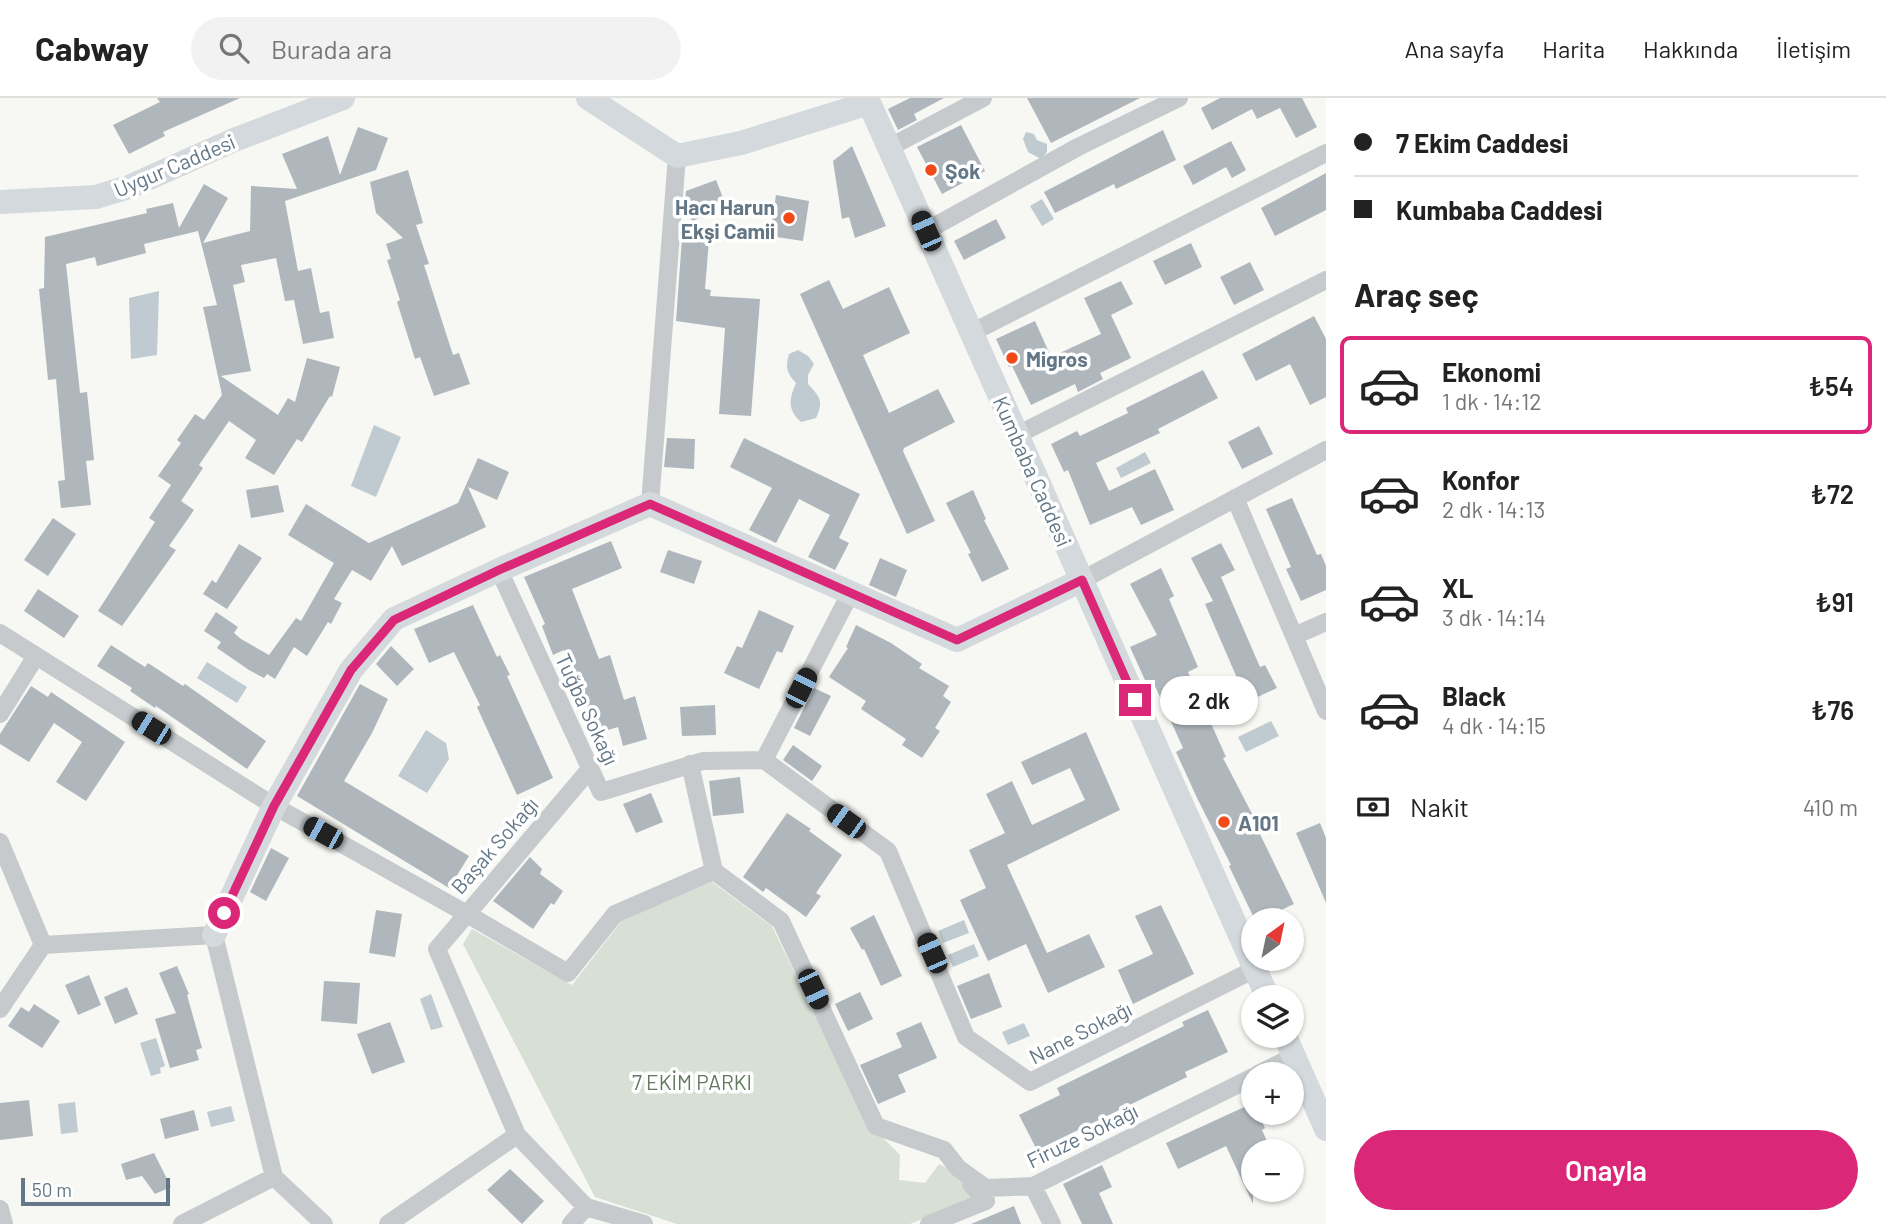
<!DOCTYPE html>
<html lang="tr">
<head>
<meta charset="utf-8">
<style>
  :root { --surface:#fff; --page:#f2f2f2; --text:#222; --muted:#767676; --line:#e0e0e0; --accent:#db2777 }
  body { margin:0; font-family:Barlow,sans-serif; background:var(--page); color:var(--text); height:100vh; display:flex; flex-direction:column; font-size:26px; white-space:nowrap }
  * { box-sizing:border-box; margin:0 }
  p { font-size:23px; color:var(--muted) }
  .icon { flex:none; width:38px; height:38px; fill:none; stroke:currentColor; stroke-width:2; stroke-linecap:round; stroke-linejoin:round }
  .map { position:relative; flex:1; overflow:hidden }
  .side { display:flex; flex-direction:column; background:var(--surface); width:560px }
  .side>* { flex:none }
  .hud { display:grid; align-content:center; height:154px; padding:0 28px; background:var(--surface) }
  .needle { width:46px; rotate:33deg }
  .tools { position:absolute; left:1241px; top:810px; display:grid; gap:14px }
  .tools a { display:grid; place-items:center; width:63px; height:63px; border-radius:50%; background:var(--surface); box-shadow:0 2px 5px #0004; font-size:35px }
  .scale { position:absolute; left:21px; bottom:18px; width:149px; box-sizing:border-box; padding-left:7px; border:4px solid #637787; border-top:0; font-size:19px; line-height:24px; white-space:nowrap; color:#637787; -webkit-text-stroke:5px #fff; paint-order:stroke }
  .end { position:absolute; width:32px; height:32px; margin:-16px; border:9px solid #db2777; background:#fff; box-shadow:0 0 0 4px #fff }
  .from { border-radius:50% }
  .bubble { position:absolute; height:49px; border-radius:24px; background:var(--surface); box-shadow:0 2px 5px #0004; font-size:23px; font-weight:600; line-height:49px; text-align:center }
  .car { position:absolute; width:21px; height:42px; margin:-21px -10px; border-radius:9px; box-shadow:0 0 5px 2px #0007; background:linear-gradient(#222 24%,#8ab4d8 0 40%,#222 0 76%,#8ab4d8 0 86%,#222 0) }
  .hud b { display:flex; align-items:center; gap:24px; height:66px; font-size:26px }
  .hud b+b { border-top:2px solid var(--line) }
  .hud i { width:18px; height:18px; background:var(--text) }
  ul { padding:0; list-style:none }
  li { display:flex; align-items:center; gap:21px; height:98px; margin:0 14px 10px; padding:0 14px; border:4px solid transparent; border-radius:10px }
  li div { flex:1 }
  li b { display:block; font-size:26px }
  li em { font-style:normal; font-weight:600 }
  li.on { border-color:var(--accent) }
  li>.icon { width:63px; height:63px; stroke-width:1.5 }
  h2 { padding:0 28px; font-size:32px; line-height:84px }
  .pay { display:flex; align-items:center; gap:18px; height:77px; padding:0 28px; font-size:26px }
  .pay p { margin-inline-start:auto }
  .cta { display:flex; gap:14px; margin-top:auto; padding:14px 28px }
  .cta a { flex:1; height:80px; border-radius:42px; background:var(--accent); color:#fff; font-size:28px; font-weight:600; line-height:80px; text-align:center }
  header { display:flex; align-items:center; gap:42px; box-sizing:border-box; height:98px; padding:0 35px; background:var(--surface); border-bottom:2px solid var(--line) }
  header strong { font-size:33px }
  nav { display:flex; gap:38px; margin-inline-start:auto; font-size:24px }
  .search { width:490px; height:63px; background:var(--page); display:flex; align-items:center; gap:18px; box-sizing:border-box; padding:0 24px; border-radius:38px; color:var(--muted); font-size:26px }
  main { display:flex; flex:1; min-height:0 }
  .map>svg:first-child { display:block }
  .green { fill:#d8dfd4 }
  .water { fill:#bfcbd0 }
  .building { fill:#afb7bd }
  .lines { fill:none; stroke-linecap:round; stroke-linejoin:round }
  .street { stroke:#c6cacd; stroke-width:18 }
  .secondary { stroke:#d4d9dd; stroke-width:24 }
  .route { stroke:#db2777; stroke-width:9 }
  .poi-dot { fill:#f24918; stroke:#fff; stroke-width:2.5 }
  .labels { text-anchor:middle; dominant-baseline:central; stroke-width:7; stroke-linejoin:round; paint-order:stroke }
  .street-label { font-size:21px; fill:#637787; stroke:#fff }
  .poi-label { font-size:21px; font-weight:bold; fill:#637787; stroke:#fff; text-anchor:start }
  .park-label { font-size:21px; fill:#64785f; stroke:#fff }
</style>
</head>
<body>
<header>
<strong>Cabway</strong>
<div class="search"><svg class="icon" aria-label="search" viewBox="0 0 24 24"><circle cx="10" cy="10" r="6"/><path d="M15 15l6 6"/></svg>Burada ara</div>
<nav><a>Ana sayfa</a><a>Harita</a><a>Hakkında</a><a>İletişim</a></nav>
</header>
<main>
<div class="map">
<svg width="1326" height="1126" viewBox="0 0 1326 1126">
  <rect width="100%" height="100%" fill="#f7f7f3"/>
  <path class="green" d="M712,784L772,828L865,1022L900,1057L899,1082L925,1085L939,1066L962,1077L976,1099L910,1126H677L595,1099L463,846L472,831L572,887L623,821Z"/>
  <path class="water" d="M1026,34L1034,36L1037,42L1047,46V54L1041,61L1028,54L1023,41Z
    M1042,101L1054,121L1042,128L1030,108Z
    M159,193L157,257L131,261L129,200Z
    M798,252L808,258L814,266L808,277V286C820,299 824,303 816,320L801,324C787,311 789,301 796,285C787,275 785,270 789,256Z
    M374,327L401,339L376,399L351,388Z
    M1145,354L1151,365L1121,380L1116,370Z
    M207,564L247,589L237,605L197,580Z
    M1271,623L1279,638L1246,654L1238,639Z
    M426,632L446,645L449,661L427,695L398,678Z
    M964,822L969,835L943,845L938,833Z
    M974,846L979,858L953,869L948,857Z
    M431,896L443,929L431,932L420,901Z
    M1024,925L1030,938L1008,947L1002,934Z
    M156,940L165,968L160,970L161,975L151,978L140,945Z
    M75,1004L78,1034L61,1036L58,1006Z
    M231,1008L235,1023L211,1029L207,1014Z"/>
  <path class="building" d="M157,0H240L163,34L165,38L129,56L113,27L160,4Z
    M910,0H944L914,16L917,22L898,32L888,11Z
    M1027,0H1140L1051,45Z
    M1220,0H1302L1317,29L1296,40L1280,10L1257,21L1252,11L1212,32L1201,10Z
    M961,27L985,73L942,96L917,49Z
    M358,29L388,40L376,72L285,103L298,173L311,170L320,215L329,213L334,240L303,246L294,202L285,203L276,160L241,167L245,184L233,187L251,273L221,278L278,317L288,300L295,304L307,260L340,269L332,299L330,298L302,344L297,341L274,377L245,360L256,342L229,323L199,367L203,370L181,403L194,412L169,448L176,452L122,528L98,513L155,424L149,420L171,387L158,378L181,345L177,342L195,316L204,322L222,297L203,209L217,207L198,133L144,146L146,155L97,168L95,159L66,166L80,295L87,294L94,362L86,363L91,407L61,410L58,383L65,382L56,281L48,282L39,191L44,190L45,139L147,115L146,111L173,105L179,130L204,86L228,100L203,145L250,133L251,88L297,91L282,56L328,38L340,77Z
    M1163,32L1176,62L1116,91L1114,86L1055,115L1044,94Z
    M1231,43L1246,72L1232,80L1226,69L1193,87L1183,68Z
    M852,48L886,128L855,140L849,119L842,121L833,63Z
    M408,72L423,125L416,127L429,166L424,167L453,257L459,255L470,286L434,298L420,259L415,261L397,204L400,202L387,162L391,161L386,146L403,140L376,115L370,84Z
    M1326,75V112L1275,138L1261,110Z
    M716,82L727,110L692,123L685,105L686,93Z
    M776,97L809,103L803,143L770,138Z
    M996,121L1006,140L964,162L954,143Z
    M682,140L709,142L705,191L711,192L710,198L760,201L751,318L719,316L725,230L676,223Z
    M1191,145L1202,169L1165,187L1153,163Z
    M1250,164L1264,192L1234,207L1220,179Z
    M829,182L843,211L889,189L910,235L863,257L889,315L938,291L955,324L904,350L903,353L935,423L907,436L800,196Z
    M1121,183L1133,206L1111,217L1131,260L1100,275L1103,281L1078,294L1075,286L1031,307L1012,268L1009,269L996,241L1035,223L1051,259L1101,236L1084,200Z
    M1314,218L1326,241V299L1310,307L1290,266L1256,283L1242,256Z
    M1203,272L1218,300L1158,331L1160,335L1096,365L1109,393L1155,371L1174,412L1141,427L1132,409L1090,427L1068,372L1064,374L1051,346L1077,333L1080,338L1128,315L1126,310Z
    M1259,328L1273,356L1242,371L1228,344Z
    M667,340L695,341L694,371L664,369Z
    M744,340L860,396L839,440L849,445L835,472L808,459L830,417L799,401L776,445L749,432L772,390L730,369Z
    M478,360L509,374L497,402L468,389L486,429L402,468L392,448L371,483L352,472L334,501L342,505L331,526L328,524L307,558L294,549L275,581L267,576L264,580L249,572L217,550L221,544L204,533L216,514L238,529L234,535L241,541L269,557L296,520L301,523L334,465L288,437L306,406L369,445L458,405Z
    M278,387L284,414L251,420L246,392Z
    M973,392L986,421L984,422L1009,471L982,484L968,456L971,455L946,405Z
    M1292,400L1317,457L1321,456L1326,468V492L1301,503L1286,471L1291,469L1266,411Z
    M53,420L76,436L48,478L24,462Z
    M611,443L622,470L572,491L599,561L610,557L624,602L635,598L647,641L623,648L618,629L595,636L584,600L579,602L564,552L553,557L542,528L545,526L524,479Z
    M1221,445L1235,472L1221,479L1260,569L1265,567L1277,590L1238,608L1227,585L1237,580L1205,506L1213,503L1191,460Z
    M239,446L262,460L227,511L203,496L212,482L216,485Z
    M668,452L702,463L694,486L660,474Z
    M880,460L907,472L896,499L869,487Z
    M1161,470L1174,498L1169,501L1198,569L1188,574L1226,659L1223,660L1260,731L1258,732L1294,806L1260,822H1255L1229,768L1231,767L1198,702L1176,654L1183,650L1155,588L1149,591L1130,549L1157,537L1130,486Z
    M38,491L79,518L64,540L24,513Z
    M473,507L497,559L500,557L510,577L507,578L553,680L517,697L477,609L480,607L454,554L429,565L414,531Z
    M759,512L794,528L782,555L777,553L759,591L724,575L737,548L742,550Z
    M856,527L891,545L922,566L919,570L949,588L943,598L951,604L935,630L940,633L922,660L902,647L906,641L861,611L866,603L829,579L848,550L846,549Z
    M111,547L145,569L148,565L183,588L185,586L266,643L247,671L156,608L155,610L130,593L132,590L97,568Z
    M391,548L414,571L397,588L376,566Z
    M360,586L388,601L372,635L344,683L469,758L449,790L297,698Z
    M31,588L48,599L51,594L125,644L86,703L56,684L82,644L54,625L29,664L0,646V636Z
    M814,590L831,598L810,638L794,630Z
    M715,607L716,637L682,638L680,609Z
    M1086,634L1120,712L1007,767L1047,855L1089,836L1105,869L1048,895L1026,846L988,863L960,802L986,790L969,752L1005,735L986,696L1012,683L1032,727L1085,702L1070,670L1032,687L1021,664Z
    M793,647L822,668L812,683L783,662Z
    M740,679L744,715L713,718L709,683Z
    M651,695L663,724L636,735L623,706Z
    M787,715L811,731L809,733L842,757L816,795L821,798L806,819L766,790L763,794L743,779Z
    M1320,725L1326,740V805L1296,735Z
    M271,750L289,760L266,803L250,794Z
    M530,759L542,771L540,776L563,793L554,807L551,805L533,831L493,803Z
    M1161,807L1194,876L1133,906L1118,872L1153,856L1135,818Z
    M376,812L402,816L395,859L369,855Z
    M874,817L902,878L881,888L864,851L862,852L850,830Z
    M177,868L189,896L187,897L202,950L196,952L199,962L170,970L155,921L176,915L159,875Z
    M989,875L1002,909L971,921L957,888Z
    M89,877L101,907L78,917L65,887Z
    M324,883L360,885L357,926L321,923Z
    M127,889L138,916L115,926L104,899Z
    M860,894L873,921L848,933L835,906Z
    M34,906L60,923L42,950L8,928L21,909L29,914Z
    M1208,912L1228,954L1185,974L1187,979L1037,1052L1019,1017L1060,997L1057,990L1184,928L1182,924Z
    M390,924L405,964L372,976L357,936Z
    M921,924L937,960L898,977L906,994L878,1006L860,967L902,949L896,935Z
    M29,1002L33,1038L0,1042V1005Z
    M1253,1005V1015H1258L1265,1030L1262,1032L1272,1054H1253V1106L1226,1048L1178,1071L1166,1045Z
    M194,1012L199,1032L165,1041L160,1021Z
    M154,1055L171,1089L155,1096L142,1078L126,1082L121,1066Z
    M1102,1067L1112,1089L1099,1095L1113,1126H1082L1063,1086Z
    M510,1071L544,1103L522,1126L487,1092Z
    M1014,1108L1021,1126H971Z"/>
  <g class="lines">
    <path class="street" d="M888,50L983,0
      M926,133L1078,49L1179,0
      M971,235L1326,55
      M1017,337L1326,182
      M1235,400L1326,613
      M650,406L677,58
      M499,472L601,694L703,663L764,662
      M1082,482L1326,352
      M0,535L274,708L467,816L590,671
      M1294,538L1326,524
      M0,616L36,558
      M764,662L888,753L966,939L1030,984L1255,871
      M764,662L851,494
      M690,666L714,773
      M0,744L43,847
      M43,847L214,837L274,1079L324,1126
      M0,911L43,847
      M1258,976L1294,958
      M1033,1088L1052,1126
      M0,1111L4,1126
      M182,1126L274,1079
      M388,1126L517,1037
      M571,1126L586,1109
      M644,1126L586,1109L517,1037L437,851L467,816L568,875L615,816L714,773L781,823L876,1028L944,1052L958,1070L986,1090L1033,1088L1253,979
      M929,1126L986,1103L971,1086"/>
    <path class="secondary" d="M588,0L677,58L741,45L869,5
      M867,0L1268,900
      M0,104L96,99L129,89L234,42L343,0
      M214,837L274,708L351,572L394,521L499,472L650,406L957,542L1082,482
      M1285,938L1326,1031"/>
  </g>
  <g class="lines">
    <path class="route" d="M224,815L274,708L351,572L394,522L499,472L650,406L957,542L1082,482L1135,602"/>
  </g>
  <g class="poi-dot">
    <circle cx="931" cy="72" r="7"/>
    <circle cx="789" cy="120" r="7"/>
    <circle cx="1012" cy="260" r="7"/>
    <circle cx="1224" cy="724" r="7"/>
  </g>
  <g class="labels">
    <g class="street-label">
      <text transform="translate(174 67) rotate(-23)">Uygur Caddesi</text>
      <text transform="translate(1033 373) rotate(66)">Kumbaba Caddesi</text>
      <text transform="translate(588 611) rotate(65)">Tuğba Sokağı</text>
      <text transform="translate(494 747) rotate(-49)">Başak Sokağı</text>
      <text transform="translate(1080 934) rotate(-27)">Nane Sokağı</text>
      <text transform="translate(1082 1037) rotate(-26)">Firuze Sokağı</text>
    </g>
    <g class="poi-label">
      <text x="945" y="72">Şok</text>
      <text x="775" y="108" text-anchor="end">Hacı Harun<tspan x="775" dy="24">Ekşi Camii</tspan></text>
      <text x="1026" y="260">Migros</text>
      <text x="1238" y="724">A101</text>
    </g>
    <g class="park-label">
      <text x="692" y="983">7 EKİM PARKI</text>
    </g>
  </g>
</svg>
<div class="tools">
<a><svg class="needle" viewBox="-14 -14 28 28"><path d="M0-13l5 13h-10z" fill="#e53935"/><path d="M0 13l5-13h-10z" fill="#767676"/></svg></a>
<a><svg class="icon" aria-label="layers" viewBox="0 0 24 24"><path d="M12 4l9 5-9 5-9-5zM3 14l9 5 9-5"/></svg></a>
<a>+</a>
<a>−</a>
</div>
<div class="scale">50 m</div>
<i class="end from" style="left:224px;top:815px"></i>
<i class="end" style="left:1135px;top:602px"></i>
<div class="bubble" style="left:1160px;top:578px;width:98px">2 dk</div>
<i class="car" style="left:926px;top:133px;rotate:336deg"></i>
<i class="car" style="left:801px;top:590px;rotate:27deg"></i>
<i class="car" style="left:151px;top:630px;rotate:302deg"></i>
<i class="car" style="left:846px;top:723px;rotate:306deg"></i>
<i class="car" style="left:323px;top:735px;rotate:299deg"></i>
<i class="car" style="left:932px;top:855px;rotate:336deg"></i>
<i class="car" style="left:813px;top:891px;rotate:155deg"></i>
</div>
<section class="side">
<div class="hud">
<b><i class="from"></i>7 Ekim Caddesi</b>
<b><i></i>Kumbaba Caddesi</b>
</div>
<h2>Araç seç</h2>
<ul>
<li class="on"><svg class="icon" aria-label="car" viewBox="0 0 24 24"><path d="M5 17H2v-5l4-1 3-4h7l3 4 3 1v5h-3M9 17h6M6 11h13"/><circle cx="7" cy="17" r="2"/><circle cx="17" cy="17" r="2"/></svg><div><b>Ekonomi</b><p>1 dk · 14:12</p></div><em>₺54</em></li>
<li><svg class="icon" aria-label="car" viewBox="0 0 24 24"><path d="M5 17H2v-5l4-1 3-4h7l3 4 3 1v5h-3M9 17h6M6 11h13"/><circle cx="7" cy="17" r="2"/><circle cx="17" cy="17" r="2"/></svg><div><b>Konfor</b><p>2 dk · 14:13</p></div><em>₺72</em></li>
<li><svg class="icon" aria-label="car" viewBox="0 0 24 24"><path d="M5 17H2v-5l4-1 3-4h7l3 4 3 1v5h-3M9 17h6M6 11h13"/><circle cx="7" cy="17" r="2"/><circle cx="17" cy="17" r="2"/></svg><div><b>XL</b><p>3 dk · 14:14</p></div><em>₺91</em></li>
<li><svg class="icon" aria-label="car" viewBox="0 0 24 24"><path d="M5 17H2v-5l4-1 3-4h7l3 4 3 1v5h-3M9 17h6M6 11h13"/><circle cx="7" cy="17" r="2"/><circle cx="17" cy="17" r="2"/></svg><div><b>Black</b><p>4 dk · 14:15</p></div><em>₺76</em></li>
</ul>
<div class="pay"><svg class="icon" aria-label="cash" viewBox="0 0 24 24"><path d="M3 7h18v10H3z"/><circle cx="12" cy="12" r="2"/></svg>Nakit<p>410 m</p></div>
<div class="cta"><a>Onayla</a></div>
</section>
</main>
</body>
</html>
